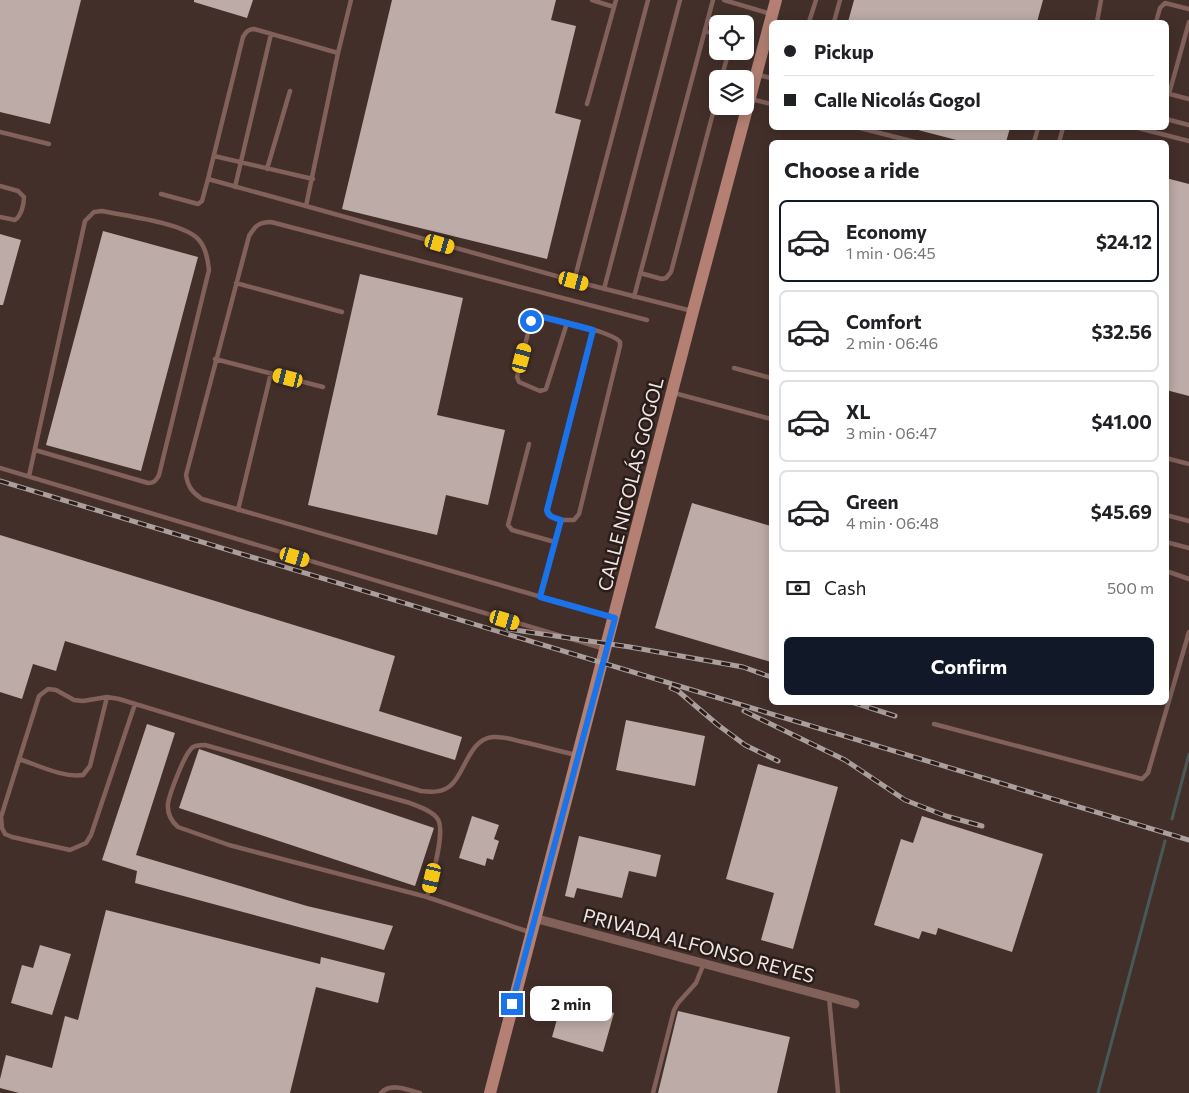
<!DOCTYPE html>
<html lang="en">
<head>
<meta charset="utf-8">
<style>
  :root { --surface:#fff; --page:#f2f2f2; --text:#202124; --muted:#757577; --line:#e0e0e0; --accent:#111827 }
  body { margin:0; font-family:Commissioner,sans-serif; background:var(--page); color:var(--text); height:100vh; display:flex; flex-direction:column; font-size:19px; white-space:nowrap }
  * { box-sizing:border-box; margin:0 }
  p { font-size:16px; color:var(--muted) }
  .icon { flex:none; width:28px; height:28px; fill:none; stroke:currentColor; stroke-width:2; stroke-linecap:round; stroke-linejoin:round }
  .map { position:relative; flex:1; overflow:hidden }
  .details { position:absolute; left:769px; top:140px; width:400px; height:565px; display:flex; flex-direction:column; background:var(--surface); border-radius:8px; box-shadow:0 2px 12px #0003 }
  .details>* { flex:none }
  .guide { position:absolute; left:769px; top:20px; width:400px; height:110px; border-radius:8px; box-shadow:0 2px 12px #0003; display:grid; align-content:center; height:110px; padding:0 15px; background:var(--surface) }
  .fabs { position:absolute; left:709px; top:15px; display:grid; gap:10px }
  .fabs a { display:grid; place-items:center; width:45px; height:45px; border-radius:8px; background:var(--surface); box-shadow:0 2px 12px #0003; font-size:25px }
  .end { position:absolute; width:22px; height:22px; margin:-11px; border:6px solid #1a73e8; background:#fff; box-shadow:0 0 0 2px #fff }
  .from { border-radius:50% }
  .bubble { position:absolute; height:35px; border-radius:8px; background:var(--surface); box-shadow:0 2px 12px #0003; font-size:16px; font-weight:700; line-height:35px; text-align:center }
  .car { position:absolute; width:15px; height:30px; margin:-15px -8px; border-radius:6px; box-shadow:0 0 4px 1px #0007; background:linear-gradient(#f5c518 24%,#345 0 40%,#f5c518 0 76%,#345 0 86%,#f5c518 0) }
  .guide b { display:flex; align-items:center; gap:18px; height:48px; font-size:19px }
  .guide b+b { border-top:1px solid var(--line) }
  .guide i { width:12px; height:12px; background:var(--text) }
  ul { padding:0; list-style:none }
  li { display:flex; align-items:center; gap:15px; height:82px; margin:0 10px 8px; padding:0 5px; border:2px solid var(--line); border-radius:8px }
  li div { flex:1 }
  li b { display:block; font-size:19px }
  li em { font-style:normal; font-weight:700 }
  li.selected { border-color:var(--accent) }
  li>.icon { width:45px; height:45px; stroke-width:1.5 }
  h2 { padding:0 15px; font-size:22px; line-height:60px }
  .pay { display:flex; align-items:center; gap:12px; height:55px; padding:0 15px; font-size:19px }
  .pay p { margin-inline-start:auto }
  .action { display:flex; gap:10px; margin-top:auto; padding:10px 15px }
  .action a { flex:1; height:58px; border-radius:8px; background:var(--accent); color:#fff; font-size:20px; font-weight:700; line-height:58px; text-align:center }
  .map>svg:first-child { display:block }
  .built { fill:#432f2a; fill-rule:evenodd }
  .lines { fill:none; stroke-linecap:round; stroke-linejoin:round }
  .stream { stroke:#485a57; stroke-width:3 }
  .building { fill:#bcaba6 }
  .lane { stroke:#816159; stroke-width:4.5 }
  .street { stroke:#816159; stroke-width:9 }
  .secondary { stroke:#b38073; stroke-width:12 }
  .rail-casing { stroke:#aa9f9c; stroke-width:5 }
  .rail { stroke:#291c19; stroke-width:3; stroke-dasharray:9; stroke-linecap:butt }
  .route { stroke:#1a73e8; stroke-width:6 }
  .labels { text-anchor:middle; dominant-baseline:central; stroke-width:5; stroke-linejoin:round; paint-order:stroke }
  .street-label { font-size:19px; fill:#f0e7e4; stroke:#291c19 }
</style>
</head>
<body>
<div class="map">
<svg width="1189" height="1093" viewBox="0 0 1189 1093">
  <rect width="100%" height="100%" fill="#332622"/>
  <path class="built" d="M0,0H1189V1093H0ZM771,22H1166V128H771ZM718,24H745V51H718ZM718,79H745V106H718ZM771,142H1166V702H771Z"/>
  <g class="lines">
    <path class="stream" d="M1172,819L1189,754
      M1098,1093L1165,841"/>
  </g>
  <path class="building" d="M0,0H81L50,124L0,112Z
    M194,0H253L247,18L194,2Z
    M392,0H556L551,20L576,26L555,113L581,120L547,259L342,209Z
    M854,0H1043L1037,22H848Z
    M919,128H1010L1006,142H964L918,130Z
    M1166,178L1189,184V396L1166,390Z
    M103,231L198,257L141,471L46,445Z
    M0,234L21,240L3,305H0Z
    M360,274L463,298L437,415L505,430L488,505L446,495L437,535L308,505Z
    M692,503L771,526V662L655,628Z
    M0,535L395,656L379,711L462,737L455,760L65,641L56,671L33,664L22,699L0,692Z
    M626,720L705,736L695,786L616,770Z
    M147,724L175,733L136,855L307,906L393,926L384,950L135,883L137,871L102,860Z
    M199,749L434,828L415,886L179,808Z
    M758,764L838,787L793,949L761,940L774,893L726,879Z
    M472,816L499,825L494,839L499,841L493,860L487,858L485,866L459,858Z
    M922,816L1043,854L1012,952L938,928L936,935L922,931L919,939L874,925L901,839L913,843Z
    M579,836L661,855L656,877L629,871L622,898L577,888L574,898L565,896Z
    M106,910L320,964L321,957L385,973L378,1003L316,987L290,1093H19L0,1088V1079L6,1055L52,1068L65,1016L78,1020Z
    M40,945L71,954L52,1015L11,1003L22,965L33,968Z
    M563,998L614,1013L603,1052L552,1037Z
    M678,1011L790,1037L777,1093H658Z"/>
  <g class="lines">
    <path class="lane" d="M351,0L338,53L306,206L574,281L692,311
      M592,0L614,7
      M724,0L771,14
      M809,22L816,0
      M834,22L840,0
      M1097,22L1101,0
      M1156,22L1160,8L1165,3L1189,9
      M705,31L718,35
      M758,75L771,78
      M721,79L729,51
      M1166,93L1189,99
      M1169,94L1189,22
      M751,99L771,104
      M587,104L616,0
      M1166,119L1189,125
      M860,128L915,142
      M1138,128L1189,141
      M0,132L49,144
      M1034,142L1038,128
      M1059,142L1063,128
      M214,156L313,179
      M267,169L290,91
      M0,186L18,191L24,197C24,205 21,216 15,220L0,217
      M235,187L271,34
      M161,194L198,204L202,201L208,179
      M306,206L208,179L243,37C246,32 248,29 254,29L338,53
      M640,273L662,279L666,278L671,272L718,94
      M574,281L648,0
      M236,283L342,312
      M604,289L680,0
      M634,297L713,0
      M215,359L323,387
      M734,368L771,378
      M674,393L771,419
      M529,444L508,525L512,530L555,542
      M1166,458L1189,464
      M0,468L605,649
      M29,476L85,221L94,212L102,211C125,216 185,223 199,240C206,248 208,260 209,270L159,475C156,481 154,483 148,483L35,450
      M238,510L271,373
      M1166,515L1189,521
      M561,520L551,516L547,510L593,330
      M1166,542L1189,548
      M1166,571L1189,579
      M540,597L561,520H574L579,514L620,346V342C613,332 554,319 539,316L533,318L531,321L517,377L519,382L540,391L546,389L567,323
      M611,617L202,499C192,492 188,487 186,475L249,236C255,226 259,222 271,222L647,320
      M135,704L91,835L86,843L70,850L12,837L5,834L2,828L1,817L39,696L48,689L56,690L74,700L83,701L107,697L119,699L421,791C431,792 443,793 451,785C465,773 469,739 493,737C503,736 514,740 523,742C541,746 559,751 576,755
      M934,724L1142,779L1148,773L1189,632
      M19,759C38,765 63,778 83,775L90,766L107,697
      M427,897C431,881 447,829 437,818C431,810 419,807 410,803L205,745C201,745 197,745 193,747C185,752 170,793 168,803C167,813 171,821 178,827L229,845L427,897L529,932
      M829,997L838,1093
      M381,1093C391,1082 408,1090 420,1093
      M653,1093L674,1010L678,1003L696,983L704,963"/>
    <path class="street" d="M534,918L855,1004"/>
    <path class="secondary" d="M490,1093L693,311L776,0"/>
    <defs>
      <path id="rail" d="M0,481L1189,840
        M508,629L630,647L743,667L771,677
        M671,688L678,691L718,725L745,745L778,761
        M852,702L895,716
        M744,711L845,760L905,800L946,816L982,826"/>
    </defs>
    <use href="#rail" class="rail-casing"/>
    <use href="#rail" class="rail"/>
  </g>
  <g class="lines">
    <path class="route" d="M512,1004L615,618L540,597L561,520C555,518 548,517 547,510L593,330L539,316L533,318L531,321"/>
  </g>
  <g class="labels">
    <g class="street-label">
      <text transform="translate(630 484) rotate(-76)">CALLE NICOLÁS GOGOL</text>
      <text transform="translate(699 945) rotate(15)">PRIVADA ALFONSO REYES</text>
    </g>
  </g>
</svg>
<div class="fabs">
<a><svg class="icon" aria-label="locate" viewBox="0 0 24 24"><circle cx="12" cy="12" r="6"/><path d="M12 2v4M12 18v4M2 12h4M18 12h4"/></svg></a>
<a><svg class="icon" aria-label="layers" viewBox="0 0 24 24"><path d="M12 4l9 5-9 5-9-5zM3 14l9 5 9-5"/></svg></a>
</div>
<i class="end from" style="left:531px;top:321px"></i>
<i class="end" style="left:512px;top:1004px"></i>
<div class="bubble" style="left:530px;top:986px;width:82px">2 min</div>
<i class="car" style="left:440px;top:244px;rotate:106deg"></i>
<i class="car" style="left:574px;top:281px;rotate:105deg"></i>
<i class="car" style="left:522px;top:358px;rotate:15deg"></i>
<i class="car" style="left:288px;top:378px;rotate:284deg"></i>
<i class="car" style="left:295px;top:557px;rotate:107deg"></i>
<i class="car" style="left:505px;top:620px;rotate:106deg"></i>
<i class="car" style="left:432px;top:878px;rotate:193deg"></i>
<div class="guide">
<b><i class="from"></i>Pickup</b>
<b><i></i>Calle Nicolás Gogol</b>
</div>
<section class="details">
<h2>Choose a ride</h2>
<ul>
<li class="selected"><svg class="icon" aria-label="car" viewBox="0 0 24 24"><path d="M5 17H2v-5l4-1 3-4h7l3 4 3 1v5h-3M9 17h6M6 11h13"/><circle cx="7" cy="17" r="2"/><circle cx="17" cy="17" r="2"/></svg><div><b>Economy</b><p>1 min · 06:45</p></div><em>$24.12</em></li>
<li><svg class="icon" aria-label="car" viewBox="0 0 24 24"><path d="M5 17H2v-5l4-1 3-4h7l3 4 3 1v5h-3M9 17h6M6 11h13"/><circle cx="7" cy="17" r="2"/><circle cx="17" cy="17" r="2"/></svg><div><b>Comfort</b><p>2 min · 06:46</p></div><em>$32.56</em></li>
<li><svg class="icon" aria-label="car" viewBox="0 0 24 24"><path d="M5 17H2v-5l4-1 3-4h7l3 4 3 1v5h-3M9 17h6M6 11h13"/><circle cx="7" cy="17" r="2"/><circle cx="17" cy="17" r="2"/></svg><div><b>XL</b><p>3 min · 06:47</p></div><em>$41.00</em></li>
<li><svg class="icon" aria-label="car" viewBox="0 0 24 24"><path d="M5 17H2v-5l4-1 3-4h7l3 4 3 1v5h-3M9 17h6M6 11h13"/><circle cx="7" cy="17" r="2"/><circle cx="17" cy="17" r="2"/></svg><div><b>Green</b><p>4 min · 06:48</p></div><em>$45.69</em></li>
</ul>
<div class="pay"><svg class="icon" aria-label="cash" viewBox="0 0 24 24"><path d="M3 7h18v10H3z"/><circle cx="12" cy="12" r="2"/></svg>Cash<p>500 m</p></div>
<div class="action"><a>Confirm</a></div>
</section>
</div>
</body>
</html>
